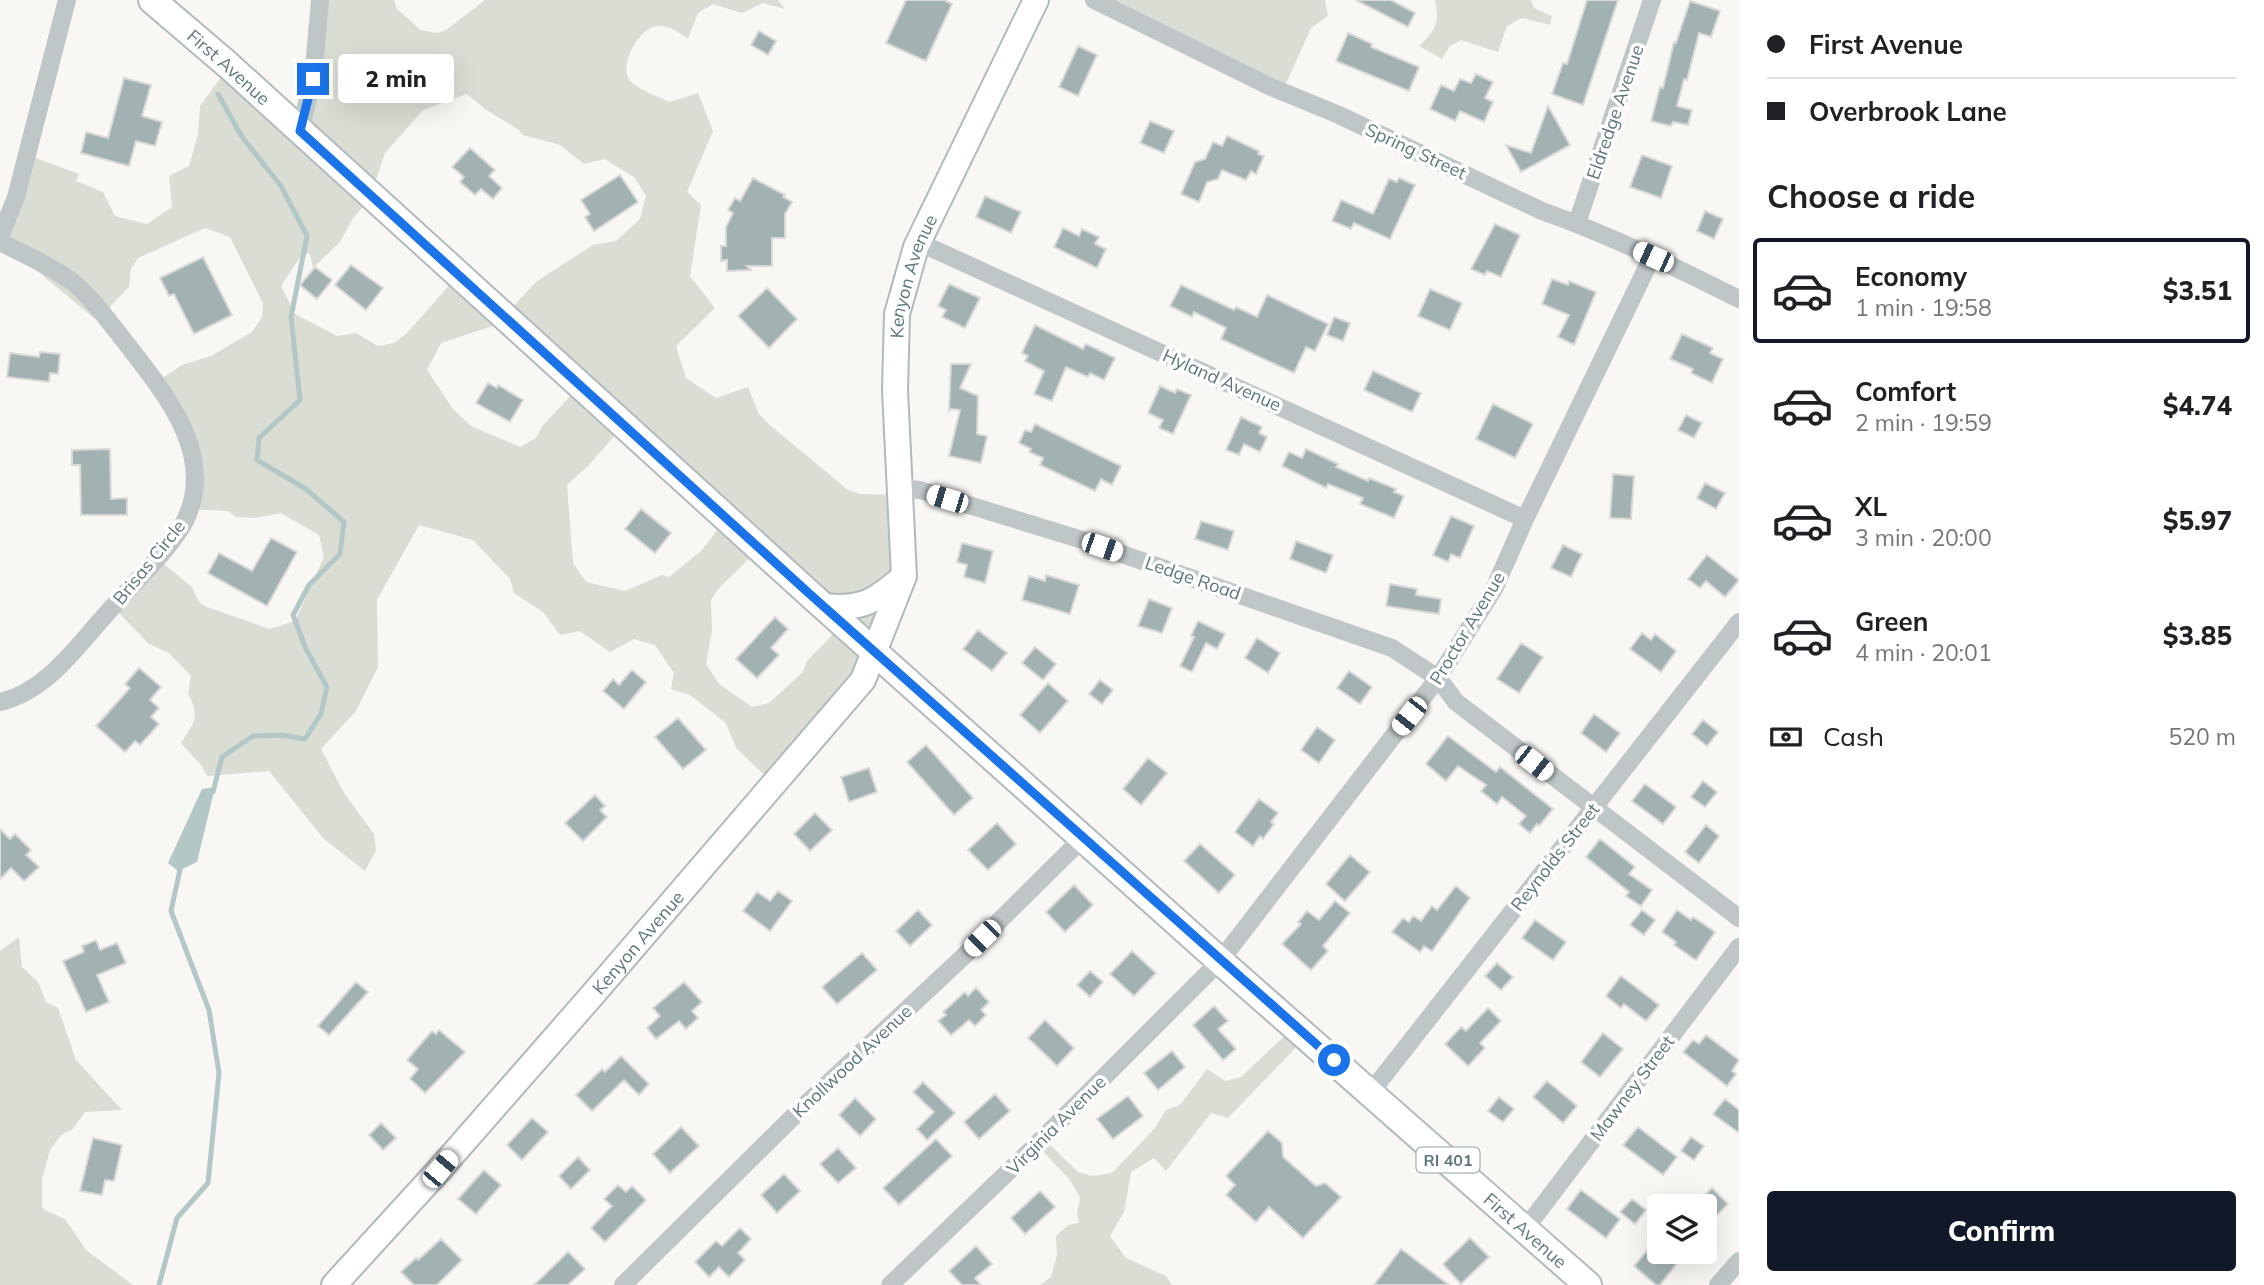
<!DOCTYPE html>
<html lang="en">
<head>
<meta charset="utf-8">
<style>
  :root { --surface:#fff; --page:#f6f6f6; --text:#202124; --muted:#757577; --line:#e0e0e0; --accent:#111827 }
  body { margin:0; font-family:Mulish,sans-serif; background:var(--page); color:var(--text); height:100vh; display:flex; flex-direction:column; font-size:26px; white-space:nowrap }
  * { box-sizing:border-box; margin:0 }
  p { font-size:23px; color:var(--muted) }
  .icon { flex:none; width:38px; height:38px; fill:none; stroke:currentColor; stroke-width:2; stroke-linecap:round; stroke-linejoin:round }
  .map { position:relative; flex:1; overflow:hidden }
  .panel { display:flex; flex-direction:column; background:var(--surface); width:525px }
  .panel>* { flex:none }
  .guide { display:grid; align-content:center; height:154px; padding:0 28px; background:var(--surface) }
  .buttons { position:absolute; left:1647px; top:1194px; display:grid; gap:14px }
  .buttons a { display:grid; place-items:center; width:70px; height:70px; border-radius:7px; background:var(--surface); box-shadow:0 7px 28px #0002; font-size:35px }
  .end { position:absolute; width:32px; height:32px; margin:-16px; border:9px solid #1a73e8; background:#fff; box-shadow:0 0 0 4px #fff }
  .from { border-radius:50% }
  .bubble { position:absolute; height:49px; border-radius:7px; background:var(--surface); box-shadow:0 7px 28px #0002; font-size:23px; font-weight:800; line-height:49px; text-align:center }
  .car { position:absolute; width:21px; height:42px; margin:-21px -10px; border-radius:9px; box-shadow:0 0 5px 2px #0007; background:linear-gradient(#fff 24%,#345 0 40%,#fff 0 76%,#345 0 86%,#fff 0) }
  .guide b { display:flex; align-items:center; gap:24px; height:66px; font-size:26px }
  .guide b+b { border-top:2px solid var(--line) }
  .guide i { width:18px; height:18px; background:var(--text) }
  ul { padding:0; list-style:none }
  li { display:flex; align-items:center; gap:21px; height:105px; margin:0 14px 10px; padding:0 14px; border:4px solid transparent; border-radius:7px }
  li div { flex:1 }
  li b { display:block; font-size:26px }
  li em { font-style:normal; font-weight:800 }
  li.current { border-color:var(--accent) }
  li>.icon { width:63px; height:63px; stroke-width:1.5 }
  h2 { padding:0 28px; font-size:32px; line-height:84px }
  .pay { display:flex; align-items:center; gap:18px; height:77px; padding:0 28px; font-size:26px }
  .pay p { margin-inline-start:auto }
  .primary-button { display:flex; gap:14px; margin-top:auto; padding:14px 28px }
  .primary-button a { flex:1; height:80px; border-radius:7px; background:var(--accent); color:#fff; font-size:28px; font-weight:800; line-height:80px; text-align:center }
  main { display:flex; flex:1; min-height:0 }
  .map>svg:first-child { display:block }
  .green { fill:#d9ddd3; fill-rule:evenodd }
  .water { fill:#b3c7c6 }
  .lines { fill:none; stroke-linecap:round; stroke-linejoin:round }
  .stream { stroke:#b3c7c6; stroke-width:5 }
  .building { fill:#a2b2b3; stroke:#d9d9d7; stroke-width:2 }
  .secondary-casing { stroke:#b0babc; stroke-width:28 }
  .primary-casing { stroke:#b1babc; stroke-width:30 }
  .street { stroke:#bec6c7; stroke-width:18 }
  .secondary { stroke:#fff; stroke-width:24 }
  .primary { stroke:#fff; stroke-width:26 }
  .route { stroke:#1a73e8; stroke-width:9 }
  .labels { text-anchor:middle; dominant-baseline:central; stroke-width:7; stroke-linejoin:round; paint-order:stroke }
  .shield { fill:#fff; stroke:#8ea0a3; stroke-width:2 }
  .shield-label { font-size:16px; font-weight:bold; fill:#5d777b }
  .street-label { font-size:18px; fill:#5d777b; stroke:#fff }
</style>
</head>
<body>
<main>
<div class="map">
<svg width="1739" height="1285" viewBox="0 0 1739 1285">
  <rect width="100%" height="100%" fill="#f8f7f4"/>
  <path class="green" d="M318,0H394L397,9L421,30L437,33L446,30L485,0H778L785,9L763,3L742,13L713,4L698,13L688,39C678,32 667,23 653,27C637,32 617,68 631,82C638,89 661,98 670,102L698,93L713,131L687,192L701,205L690,276L715,308L676,346L686,378L716,398L748,387L759,414L772,427L848,490L860,494L898,495L897,582L873,657L771,781L736,748L726,723L690,695L671,689L674,673L655,645L634,639L610,652L580,631L560,635L543,612L514,593L510,579L473,540L419,525L377,600L378,667L356,711L321,749L344,793L374,834L376,850L365,871L324,839L269,771L207,776L201,765L181,743C194,723 201,717 188,694L191,676L169,653L149,644L117,611L159,560L192,587L199,602L204,606L270,629L295,621L324,557L319,535L281,513L255,518L236,517L228,511L186,509C186,491 188,472 184,454C179,431 164,406 152,385L182,365L211,356L252,332L262,317L263,303L230,237L205,228L138,258L131,269L129,287L98,319H95L5,244L28,155L79,174L76,181L103,192L115,216L147,224L172,207L169,176L189,166L198,134L200,106L222,76L298,127ZM467,94L485,109L519,130L523,135L560,145L584,164L605,159L635,178L646,196L640,219L616,241L593,245L537,281L506,314L455,279L407,333L394,343L378,346L356,333L337,336L295,314L281,286L303,253L310,254L313,268L340,242L353,218L369,200L385,153L423,110ZM508,321L579,387L543,425L536,438L520,447L471,426L453,409L427,370L441,343ZM623,426L723,523L701,551L669,577L662,575L625,591L586,582L573,563L567,485L588,466ZM758,550L841,626L807,661L803,672L769,703L752,707L719,684L706,664L712,631L711,600L719,588Z
    M1099,0H1325L1328,16L1311,28L1284,88Z
    M1435,0H1531L1534,8L1552,16L1550,25L1522,18L1507,26L1498,52L1461,40L1450,46L1442,59L1419,46C1435,32 1440,22 1435,0Z
    M19,937L22,967L38,982L46,1002L58,1008L76,1060L122,1110L85,1112L72,1130L61,1135L50,1150L42,1179V1206L44,1210L65,1219L86,1250L133,1285H0V951Z
    M1294,1027L1306,1037L1228,1118L1211,1113L1166,1171L1154,1158L1131,1172L1124,1212L1110,1236L1126,1258L1166,1276L1172,1285H1040L1051,1277L1057,1255L1056,1236L1068,1225L1079,1223L1077,1214L1080,1198L1070,1180L1036,1144L1043,1138L1078,1172L1092,1176L1112,1173L1155,1128L1166,1110L1180,1105L1207,1069L1225,1081L1241,1077Z"/>
  <path class="water" d="M215,787L197,862L178,871L168,863L202,789Z"/>
  <g class="lines">
    <path class="stream" d="M213,792L222,757L253,736L281,735L305,739L321,714L327,687L306,649L293,615L309,585L340,554L344,522L306,489L257,460L259,438L300,400L291,317L307,236L281,186L242,137L218,94
      M159,1285L177,1218L208,1183L219,1073L209,1010L171,911L181,865"/>
  </g>
  <path class="building" d="M906,0H944L952,4L926,61L886,43Z
    M1356,0H1391L1415,13L1408,27Z
    M1587,0H1618L1583,105L1552,94L1563,63L1567,64Z
    M1690,1L1720,11L1711,37L1699,33L1687,80L1684,79L1677,106L1692,110L1688,125L1673,122L1671,126L1651,121L1660,87L1663,88L1674,42L1676,43Z
    M759,31L776,41L768,55L751,45Z
    M1348,33L1372,44L1371,47L1419,67L1409,91L1336,61Z
    M1078,46L1097,55L1078,96L1059,87Z
    M1476,74L1493,82L1485,98L1493,102L1484,122L1460,111L1455,121L1430,109L1441,85L1454,91L1460,79L1471,83Z
    M124,78L151,85L142,116L162,122L155,146L136,141L129,166L81,153L86,132L108,138Z
    M1548,106L1570,145L1521,172L1506,145L1531,153Z
    M1150,121L1174,131L1164,153L1140,143Z
    M1227,136L1259,151L1258,154L1264,156L1256,174L1251,171L1246,180L1222,170L1218,179L1207,182L1199,202L1181,194L1195,162L1205,159L1213,142L1222,146Z
    M470,148L495,170L489,176L502,188L493,199L481,189L475,195L460,182L464,177L452,167Z
    M1642,155L1672,166L1661,198L1630,187Z
    M620,175L638,202L594,231L585,217L590,214L581,200Z
    M753,178L785,195L783,197L792,202L785,214V238H772V266H747L751,270L727,271V260L721,261V246H726V227L733,213L728,210L735,198L740,201Z
    M1399,178L1415,185L1390,239L1354,223L1351,229L1332,221L1341,200L1373,214L1389,179L1397,182Z
    M985,196L1021,212L1011,233L976,217Z
    M1705,211L1723,219L1714,239L1697,231Z
    M1495,224L1520,235L1501,277L1487,271L1485,275L1471,269Z
    M1063,228L1079,236L1082,229L1099,237L1095,244L1106,249L1097,268L1054,247Z
    M203,257L232,315L194,334L174,294L169,296L160,278Z
    M351,265L383,288L366,310L335,285Z
    M315,267L332,280L317,299L300,285Z
    M1552,279L1568,285L1569,281L1596,292L1574,345L1558,337L1569,315L1542,304Z
    M949,284L980,298L965,328L942,317L946,310L938,306Z
    M1181,285L1234,310L1236,307L1257,317L1267,295L1328,324L1315,351L1306,347L1294,373L1221,339L1226,328L1194,312L1192,317L1170,306Z
    M767,288L797,319L769,348L738,316Z
    M1430,289L1462,303L1450,330L1418,316Z
    M1334,317L1350,323L1343,341L1327,335Z
    M1035,325L1083,349L1086,344L1115,358L1104,380L1090,373L1088,377L1066,367L1052,401L1034,394L1044,371L1025,361L1028,356L1022,353Z
    M1682,334L1713,348L1710,353L1723,359L1712,383L1691,373L1693,369L1670,359Z
    M40,352L60,354L58,374L50,373L49,382L7,377L10,353L39,357Z
    M951,364H971L960,388L978,396L977,434L987,436L981,463L949,456L960,410L951,409L949,411Z
    M1373,371L1421,393L1412,412L1364,390Z
    M488,383L497,388L498,385L523,400L510,422L476,403Z
    M1160,386L1175,393L1177,389L1191,395L1173,434L1159,428L1163,420L1148,413Z
    M1493,404L1533,424L1515,458L1476,439Z
    M1686,415L1702,423L1694,438L1678,430Z
    M1241,417L1262,427L1259,433L1267,437L1260,452L1244,444L1239,455L1226,450Z
    M1035,424L1121,466L1112,485L1101,479L1095,491L1040,465L1043,458L1029,452L1031,449L1019,443L1025,430L1031,432Z
    M110,449L111,499L127,498V515H81L80,465H72V450Z
    M1306,449L1338,464L1336,467L1368,481L1369,478L1396,489L1394,492L1404,496L1394,518L1360,504L1363,498L1328,484L1326,488L1282,466L1289,452L1302,458Z
    M1613,474L1634,476L1631,519L1610,518Z
    M1705,483L1725,493L1716,509L1697,498Z
    M641,509L671,533L655,553L625,529Z
    M1451,516L1474,526L1460,558L1451,554L1448,562L1433,555Z
    M1201,521L1234,531L1228,550L1195,539Z
    M271,538L297,552L267,606L208,573L219,553L252,571Z
    M1296,541L1333,555L1326,573L1290,559Z
    M962,543L993,551L985,583L964,577L967,565L957,562Z
    M1563,545L1582,554L1571,577L1551,568Z
    M1707,555L1739,580L1725,597L1706,581L1700,588L1688,579Z
    M1046,575L1079,585L1070,614L1022,600L1029,576L1045,581Z
    M1390,584L1417,589L1416,595L1441,599L1439,614L1386,606Z
    M1149,599L1172,608L1162,633L1138,626Z
    M775,617L788,629L771,648L779,655L757,678L736,659Z
    M1198,621L1225,634L1217,649L1206,643L1192,672L1180,666L1194,637L1191,636Z
    M978,630L1007,653L992,671L963,649Z
    M1642,633L1651,640L1655,634L1676,651L1661,672L1630,649Z
    M1257,638L1280,653L1268,673L1245,658Z
    M1521,643L1543,657L1519,693L1497,679Z
    M1035,647L1056,664L1043,680L1022,663Z
    M139,668L161,687L150,700L159,708L151,717L159,724L140,745L135,741L125,752L96,726L130,688L125,684Z
    M632,670L646,682L624,709L603,691L613,679L619,685Z
    M1349,671L1372,687L1360,704L1337,688Z
    M1100,680L1113,690L1102,704L1089,694Z
    M1048,683L1068,701L1040,733L1020,715Z
    M1594,714L1620,733L1606,752L1581,733Z
    M678,718L706,750L683,769L655,737Z
    M1703,720L1718,732L1707,746L1692,734Z
    M1317,727L1335,740L1319,763L1301,750Z
    M1448,736L1496,772L1500,767L1553,809L1539,826L1537,824L1530,833L1519,824L1526,816L1502,797L1497,804L1481,791L1486,785L1458,766L1446,781L1426,764Z
    M926,745L973,798L954,815L907,762Z
    M1148,758L1167,773L1141,805L1123,789Z
    M869,768L877,792L849,802L841,777Z
    M1703,781L1717,792L1705,807L1691,797Z
    M1645,784L1676,807L1663,824L1632,801Z
    M595,795L605,806L600,810L607,817L583,841L565,823Z
    M1259,799L1278,813L1271,822L1274,824L1263,839L1260,836L1253,846L1235,832Z
    M815,813L832,830L810,851L794,834Z
    M997,823L1016,844L988,870L968,850Z
    M1706,825L1719,836L1699,863L1685,852Z
    M0,829L10,839L15,834L31,850L26,855L39,867L24,881L11,868L0,879Z
    M1600,839L1635,867L1629,874L1652,890L1641,906L1626,896L1629,892L1586,857Z
    M1200,844L1235,875L1219,893L1184,861Z
    M1350,855L1370,872L1345,901L1326,884Z
    M1074,885L1093,905L1065,932L1046,912Z
    M1456,886L1470,898L1432,951L1424,946L1420,952L1392,932L1403,918L1409,922L1413,916L1421,921L1432,906L1437,910Z
    M778,891L792,901L770,931L743,911L757,892L770,901Z
    M1335,901L1350,913L1323,946L1328,951L1311,970L1282,944L1301,924L1298,922L1307,911L1319,920Z
    M918,910L932,925L910,946L896,931Z
    M1642,910L1655,920L1644,935L1630,925Z
    M1677,910L1691,920L1693,917L1715,932L1696,960L1674,945L1676,942L1662,932Z
    M1535,920L1566,942L1553,960L1522,938Z
    M96,940L100,950L117,943L126,963L97,975L109,1002L86,1012L63,961L84,952L82,946Z
    M1132,951L1156,973L1134,996L1110,974Z
    M862,953L877,970L837,1004L822,987Z
    M1497,963L1513,977L1501,990L1485,976Z
    M1090,971L1103,982L1090,997L1077,985Z
    M1621,976L1659,1005L1646,1021L1624,1004L1621,1008L1606,996Z
    M356,982L368,992L329,1035L318,1026Z
    M684,982L702,1002L692,1011L698,1018L686,1029L679,1021L656,1039L647,1028L660,1016L653,1008Z
    M976,988L989,1002L981,1010L986,1015L975,1026L969,1020L951,1035L938,1021L946,1015L943,1012L965,992L968,996Z
    M1214,1006L1228,1021L1218,1029L1236,1049L1223,1060L1193,1025Z
    M1488,1008L1501,1021L1480,1043L1485,1048L1468,1066L1445,1044L1461,1027L1466,1031Z
    M1045,1020L1074,1048L1057,1066L1028,1038Z
    M439,1030L465,1052L425,1093L410,1079L418,1069L407,1060L432,1031L436,1034Z
    M1603,1033L1623,1049L1600,1077L1581,1062Z
    M1706,1035L1739,1060L1732,1071L1736,1074L1727,1086L1683,1052L1693,1040L1699,1044Z
    M1172,1051L1185,1067L1158,1090L1144,1073Z
    M621,1056L649,1084L639,1095L624,1080L592,1111L576,1095L602,1069L605,1072Z
    M1547,1081L1577,1106L1563,1123L1533,1097Z
    M923,1082L955,1113L927,1140L917,1129L934,1112L913,1092Z
    M995,1094L1010,1111L979,1139L964,1122Z
    M1128,1096L1143,1116L1113,1139L1097,1119Z
    M1499,1097L1514,1109L1503,1122L1488,1111Z
    M855,1098L876,1119L860,1136L839,1115Z
    M1725,1099L1739,1110V1133L1713,1114Z
    M532,1118L548,1132L522,1160L507,1145Z
    M381,1123L396,1138L383,1150L369,1135Z
    M681,1127L699,1146L670,1173L653,1154Z
    M1638,1127L1677,1157L1663,1175L1623,1145Z
    M1268,1131L1282,1143L1283,1157L1316,1186L1325,1183L1341,1197L1303,1238L1269,1207L1256,1222L1226,1195L1235,1185L1226,1176Z
    M1691,1137L1704,1146L1694,1160L1681,1151Z
    M93,1138L122,1145L114,1181L105,1180L102,1195L80,1191Z
    M936,1139L952,1156L899,1205L883,1188Z
    M838,1148L856,1168L838,1183L820,1164Z
    M578,1157L590,1170L571,1189L559,1176Z
    M484,1170L501,1185L476,1214L458,1199Z
    M784,1174L800,1191L777,1213L761,1195Z
    M618,1185L626,1192L632,1186L646,1200L605,1242L591,1228L612,1206L604,1199Z
    M1712,1188L1728,1204L1704,1228V1206H1694Z
    M1581,1190L1620,1219L1606,1238L1567,1209Z
    M1040,1191L1055,1207L1025,1234L1011,1218Z
    M1632,1199L1646,1210L1635,1224L1620,1212Z
    M740,1228L751,1239L738,1253L745,1260L729,1277L719,1267L709,1277L695,1262L716,1241L722,1246Z
    M1470,1238L1489,1257L1461,1284L1443,1264Z
    M441,1239L462,1260L437,1285H414L401,1272L416,1258L418,1260Z
    M1655,1241L1659,1245V1251H1667L1679,1261L1660,1285H1656L1634,1266Z
    M976,1246L992,1264L975,1278L981,1285H962L949,1271Z
    M1401,1249L1449,1285H1374Z
    M568,1252L585,1269L568,1285H534Z"/>
  <g class="lines">
    <defs>
      <g id="secondary">
        <path d="M822,606C862,610 874,602 903,577"/>
        <path id="s1" d="M334,1285L440,1169L588,1000L863,680L904,576L895,390L897,314L916,247L1036,0"/>
      </g>
      <g id="primary">
        <path id="s2" d="M152,0L228,65L813,597L1220,961L1588,1285"/>
      </g>
    </defs>
    <use href="#secondary" class="secondary-casing"/>
    <use href="#primary" class="primary-casing"/>
    <path class="street" d="M1094,0L1271,87L1339,115L1542,211C1610,235 1675,267 1739,299
      M300,131L313,79L320,0
      M1577,223L1652,0
      M0,237L16,197L67,0
      M0,242C25,255 52,266 74,283C94,300 110,323 126,343C162,390 214,450 188,514C177,543 130,587 108,612C78,645 46,692 0,702
      M918,242L1525,519
      M899,488L920,490L1079,539L1392,648L1438,678L1456,702L1739,918
      M1371,1092L1739,622
      M1525,1229L1739,947
      M623,1285L807,1103L965,955L1083,838
      M890,1285L1032,1149L1220,961L1438,678L1494,589L1525,519L1652,257
      M1718,1285L1739,1261"/>
    <use href="#secondary" class="secondary"/>
    <use href="#primary" class="primary"/>
  </g>
  <g class="lines">
    <path class="route" d="M313,79L300,131L813,597L1334,1060"/>
  </g>
  <g class="labels">
    <rect class="shield" x="1416.5" y="1147.5" width="63" height="25" rx="5"/>
    <g class="shield-label">
      <text x="1448" y="1160">RI 401</text>
    </g>
    <g class="street-label">
      <text stroke="none"><textPath href="#s2" startOffset="102">First Avenue</textPath></text>
      <text transform="translate(1615 112) rotate(-71)">Eldredge Avenue</text>
      <text transform="translate(1416 151) rotate(25)">Spring Street</text>
      <text stroke="none"><textPath href="#s1" startOffset="1218">Kenyon Avenue</textPath></text>
      <text transform="translate(1222 380) rotate(24)">Hyland Avenue</text>
      <text transform="translate(149 562) rotate(-51)">Brisas Circle</text>
      <text transform="translate(1193 578) rotate(19)">Ledge Road</text>
      <text transform="translate(1467 628) rotate(-59)">Proctor Avenue</text>
      <text transform="translate(1555 857) rotate(-52)">Reynolds Street</text>
      <text stroke="none"><textPath href="#s1" startOffset="458">Kenyon Avenue</textPath></text>
      <text transform="translate(852 1061) rotate(-43)">Knollwood Avenue</text>
      <text transform="translate(1632 1088) rotate(-53)">Mawney Street</text>
      <text transform="translate(1056 1125) rotate(-45)">Virginia Avenue</text>
      <text stroke="none"><textPath href="#s2" startOffset="1844">First Avenue</textPath></text>
    </g>
  </g>
</svg>
<div class="buttons">
<a><svg class="icon" aria-label="layers" viewBox="0 0 24 24"><path d="M12 4l9 5-9 5-9-5zM3 14l9 5 9-5"/></svg></a>
</div>
<i class="end from" style="left:1334px;top:1060px"></i>
<i class="end" style="left:313px;top:79px"></i>
<div class="bubble" style="left:338px;top:54px;width:116px">2 min</div>
<i class="car" style="left:1653px;top:257px;rotate:294deg"></i>
<i class="car" style="left:947px;top:499px;rotate:287deg"></i>
<i class="car" style="left:1102px;top:547px;rotate:109deg"></i>
<i class="car" style="left:1409px;top:716px;rotate:218deg"></i>
<i class="car" style="left:1534px;top:763px;rotate:128deg"></i>
<i class="car" style="left:982px;top:938px;rotate:225deg"></i>
<i class="car" style="left:440px;top:1169px;rotate:40deg"></i>
</div>
<section class="panel">
<div class="guide">
<b><i class="from"></i>First Avenue</b>
<b><i></i>Overbrook Lane</b>
</div>
<h2>Choose a ride</h2>
<ul>
<li class="current"><svg class="icon" aria-label="car" viewBox="0 0 24 24"><path d="M5 17H2v-5l4-1 3-4h7l3 4 3 1v5h-3M9 17h6M6 11h13"/><circle cx="7" cy="17" r="2"/><circle cx="17" cy="17" r="2"/></svg><div><b>Economy</b><p>1 min · 19:58</p></div><em>$3.51</em></li>
<li><svg class="icon" aria-label="car" viewBox="0 0 24 24"><path d="M5 17H2v-5l4-1 3-4h7l3 4 3 1v5h-3M9 17h6M6 11h13"/><circle cx="7" cy="17" r="2"/><circle cx="17" cy="17" r="2"/></svg><div><b>Comfort</b><p>2 min · 19:59</p></div><em>$4.74</em></li>
<li><svg class="icon" aria-label="car" viewBox="0 0 24 24"><path d="M5 17H2v-5l4-1 3-4h7l3 4 3 1v5h-3M9 17h6M6 11h13"/><circle cx="7" cy="17" r="2"/><circle cx="17" cy="17" r="2"/></svg><div><b>XL</b><p>3 min · 20:00</p></div><em>$5.97</em></li>
<li><svg class="icon" aria-label="car" viewBox="0 0 24 24"><path d="M5 17H2v-5l4-1 3-4h7l3 4 3 1v5h-3M9 17h6M6 11h13"/><circle cx="7" cy="17" r="2"/><circle cx="17" cy="17" r="2"/></svg><div><b>Green</b><p>4 min · 20:01</p></div><em>$3.85</em></li>
</ul>
<div class="pay"><svg class="icon" aria-label="cash" viewBox="0 0 24 24"><path d="M3 7h18v10H3z"/><circle cx="12" cy="12" r="2"/></svg>Cash<p>520 m</p></div>
<div class="primary-button"><a>Confirm</a></div>
</section>
</main>
</body>
</html>
